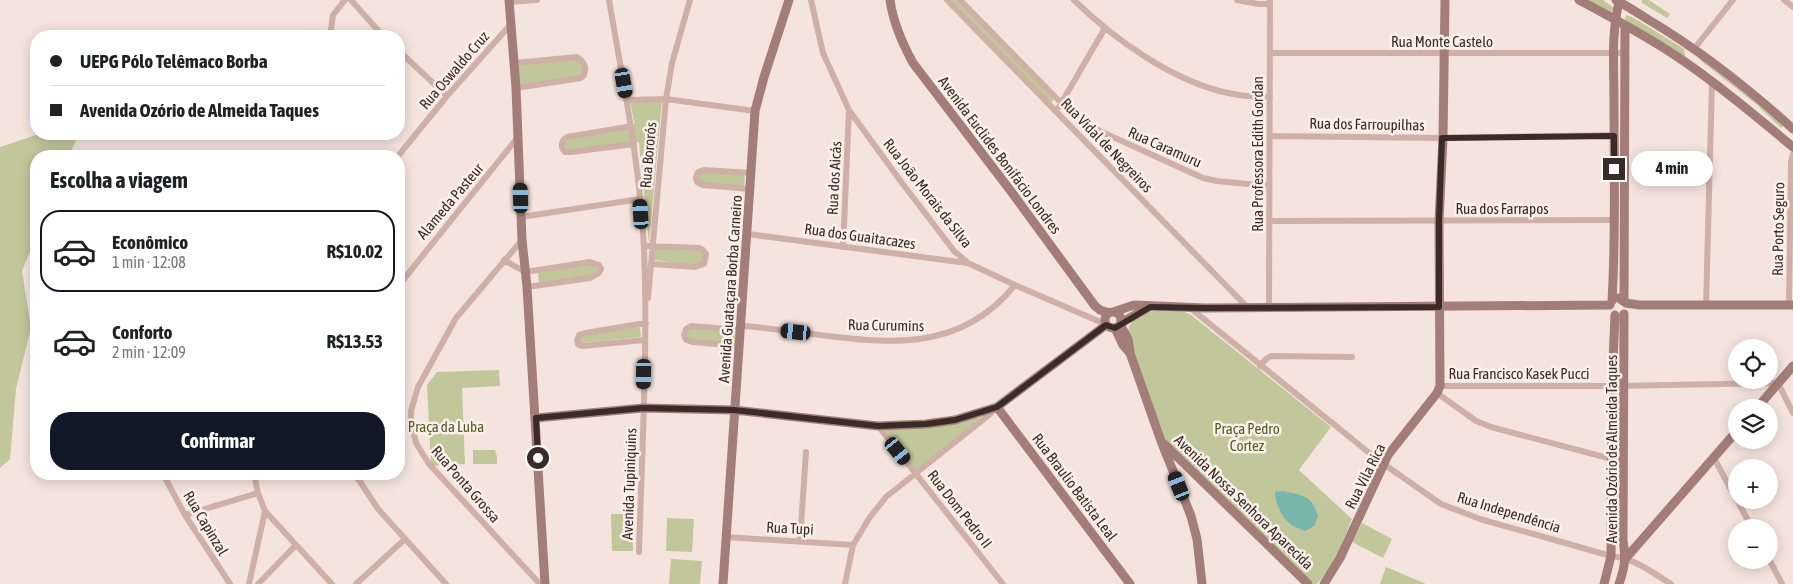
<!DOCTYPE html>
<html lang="pt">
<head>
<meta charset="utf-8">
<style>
  :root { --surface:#fff; --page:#f2f2f2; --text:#202124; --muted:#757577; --line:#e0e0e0; --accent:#111827 }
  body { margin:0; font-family:"Asap Condensed",sans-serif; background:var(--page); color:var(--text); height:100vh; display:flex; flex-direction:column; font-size:19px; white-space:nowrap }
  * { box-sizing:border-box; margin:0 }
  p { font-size:16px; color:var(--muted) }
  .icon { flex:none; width:28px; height:28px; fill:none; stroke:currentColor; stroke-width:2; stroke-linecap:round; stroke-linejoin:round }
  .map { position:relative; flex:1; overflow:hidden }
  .drawer { position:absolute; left:30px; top:150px; width:375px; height:330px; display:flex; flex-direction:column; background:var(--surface); border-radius:20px; box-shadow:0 2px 12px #0003 }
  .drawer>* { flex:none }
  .top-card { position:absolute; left:30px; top:30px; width:375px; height:110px; border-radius:20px; box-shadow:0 2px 12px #0003; display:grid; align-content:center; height:110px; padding:0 20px; background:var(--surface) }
  .tools { position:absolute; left:1728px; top:339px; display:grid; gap:10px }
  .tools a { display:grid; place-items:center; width:50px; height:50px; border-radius:50%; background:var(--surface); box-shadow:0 2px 12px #0003; font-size:25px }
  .end { position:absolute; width:22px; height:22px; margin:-11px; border:6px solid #3a2a28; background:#fff; box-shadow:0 0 0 2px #fff }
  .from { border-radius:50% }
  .bubble { position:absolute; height:35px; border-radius:18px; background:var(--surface); box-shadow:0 2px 12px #0003; font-size:16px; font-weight:700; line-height:35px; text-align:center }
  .car { position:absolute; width:15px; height:30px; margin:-15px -8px; border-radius:6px; box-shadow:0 0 4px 1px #0007; background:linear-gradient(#222 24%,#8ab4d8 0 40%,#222 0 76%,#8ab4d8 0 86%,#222 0) }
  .top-card b { display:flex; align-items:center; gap:18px; height:48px; font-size:19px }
  .top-card b+b { border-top:1px solid var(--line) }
  .top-card i { width:12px; height:12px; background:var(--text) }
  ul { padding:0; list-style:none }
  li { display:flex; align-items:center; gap:15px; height:82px; margin:0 10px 8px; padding:0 10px; border:2px solid transparent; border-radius:20px }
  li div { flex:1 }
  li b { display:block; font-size:19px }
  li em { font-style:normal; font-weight:700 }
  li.active { border-color:var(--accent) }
  li>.icon { width:45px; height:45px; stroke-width:1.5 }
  h2 { padding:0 20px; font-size:22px; line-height:60px }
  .action { display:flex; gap:10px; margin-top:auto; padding:10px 20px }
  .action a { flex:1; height:58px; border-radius:20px; background:var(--accent); color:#fff; font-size:20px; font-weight:700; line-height:58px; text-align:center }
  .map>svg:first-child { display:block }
  .green { fill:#c1c69b }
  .water { fill:#78b5aa }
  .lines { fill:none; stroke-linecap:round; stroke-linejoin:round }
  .street { stroke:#cfb0a7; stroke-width:6 }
  .secondary { stroke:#a37e78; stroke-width:9 }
  .route { stroke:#3a2a28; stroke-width:6 }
  .labels { text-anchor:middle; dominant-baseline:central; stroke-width:5; stroke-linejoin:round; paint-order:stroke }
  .street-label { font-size:15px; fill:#3a2a28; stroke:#fcf0ea }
  .park-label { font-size:15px; fill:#545c29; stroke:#fcf0ea }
</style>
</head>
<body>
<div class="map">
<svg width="1793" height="584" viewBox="0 0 1793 584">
  <rect width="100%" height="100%" fill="#f5e4dd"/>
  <path class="green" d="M949,0H958L1053,98V102L1049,101Z
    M1585,0H1603L1614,8L1611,12H1607Z
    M1642,0H1649L1670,14L1667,18L1642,3Z
    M1626,15L1634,18L1684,49L1685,56L1683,57L1625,20Z
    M578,59L584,67L581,76L519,86L516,63Z
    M1701,59L1745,93L1783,125L1781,128L1756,104L1700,60Z
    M662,100L649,244L639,142L571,151L564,148L565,140L635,126L630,101Z
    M39,134H79L69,156H36V237L22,271L31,328L16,389L10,459L0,468V147Z
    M699,172L745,173L744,189L701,184L697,175Z
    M655,246L699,250L703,252L704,260L698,266L654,260Z
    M596,264L598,270L595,275L539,283L538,271Z
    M1167,309L1185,312L1191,315L1331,427L1299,470L1352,519C1342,542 1334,566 1317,584H1313L1165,440L1127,335C1130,314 1150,311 1167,309Z
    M640,327L641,337L581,343L579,339L581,336Z
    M688,328L736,330L735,345L692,341L685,335Z
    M499,370L500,386L462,388L465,464L431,466L427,385L437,372Z
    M983,417L915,471L885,430Z
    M473,450H495L497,457V464H473Z
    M611,514H632L633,551H612Z
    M667,518L694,519L692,552L666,551Z
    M1362,523L1392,539L1383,558L1352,542Z
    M671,559L702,561L700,584H669Z
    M1386,567L1426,584H1380Z"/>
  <path class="water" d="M1283,491C1302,495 1312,495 1318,516L1314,526L1305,531C1300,529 1294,527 1290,524C1282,517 1275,503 1275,492Z"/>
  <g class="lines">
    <path class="street" d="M351,0L383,36
      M609,0C623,82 640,164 644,248C648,349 642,451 639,552
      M811,0L823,53L849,110L899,179L954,251L968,263L1015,285L1105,324
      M947,0L1248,308
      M960,0L1073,115L1102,132L1203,178L1217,181L1269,186
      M1074,0C1114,39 1172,81 1228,93C1241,96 1256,97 1270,97
      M1237,0L1258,4H1270
      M1784,0L1793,7
      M509,2L537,0
      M330,36L333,15L345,0
      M1694,49L1733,0
      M399,51L447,96
      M1270,53H1625
      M514,63L577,57C585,62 587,67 584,75L581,78L516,88
      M627,100L666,99L755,111
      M1059,107L1105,28
      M632,126L567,137C561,141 560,147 565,152H571L634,144
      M1270,136L1443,138L1614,135
      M398,156L447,96L511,24
      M750,189L703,185L697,182L696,178L698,172L704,170L752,173
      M521,217L640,199
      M1269,221L1614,220
      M748,234L967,263
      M522,240L456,318L418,387L411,411V421L416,443L429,464L540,584
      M648,246L699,248L703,250L706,254L704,264L695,267L652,264
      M843,247L849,110
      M504,260L525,272L590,262L599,265L601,269L599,273L590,278L527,287
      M399,285L518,137
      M648,298L666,99L672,63L690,0
      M1789,305L1791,162L1793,154
      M1706,306L1712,82
      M1189,307L1378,460L1441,504L1480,519L1611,556C1636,559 1650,571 1671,584
      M1269,308L1270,0
      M741,326C754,326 768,329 782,330C868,340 953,362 1015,285
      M645,340L582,346L578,344L577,340L579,335L585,333L646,323
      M740,346L692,342L686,340L684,335L686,329L691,326L740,330
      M1260,366L1266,359L1271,356L1352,357
      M1440,386H1612L1778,383L1793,413
      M1437,393L1476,421L1491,427L1623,462
      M878,426L1003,584
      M1714,458L1736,499
      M163,474L185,515L230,584
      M254,474L258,493L265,511L332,584
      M355,474L378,509L446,584
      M1737,500L1752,528
      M185,515L258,493
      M726,537L853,545
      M800,541L806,452
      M1769,559L1782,584
      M249,584L265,511
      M258,584L295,546
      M356,584L405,539
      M845,584L853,545L870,517L886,497L989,415L995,409"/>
    <path class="secondary" d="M509,0L516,88L522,240L527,287L545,584
      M890,0C893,22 902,43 913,63L1010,190L1095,306L1100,310L1109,313
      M1579,0C1615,19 1652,39 1685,62C1723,88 1758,118 1793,147
      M1616,0C1627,6 1638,13 1649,20C1701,51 1748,88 1793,129
      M1619,298L1626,303L1639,305H1793
      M1624,300L1625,25
      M1612,301C1616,234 1614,168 1614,101C1614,68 1611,34 1619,2
      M1105 320a8 8 0 1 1 16 0a8 8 0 1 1-16 0Z
      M1113,312L1134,305L1205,308L1610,305
      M1121,323L1149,307
      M1120,324L1128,339L1130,353L1161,441L1191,516L1197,539L1202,584
      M1115,328L1123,345L1130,353
      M997,407L1130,584
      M1757,408L1793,366
      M536,418L643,408L734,410L878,426L926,424L955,420L997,407L1106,325
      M1163,443L1308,584
      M1626,558L1736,432
      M723,584L755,111L764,77L789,0
      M1324,584L1340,558L1388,455L1437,393L1440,386L1439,221L1443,138L1445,0
      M1604,584L1611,556L1612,386L1615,315
      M1619,584C1625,567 1626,558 1623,540L1624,314"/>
  </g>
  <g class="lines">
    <path class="route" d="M538,458L536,418L643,408L734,410L878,426L926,424L955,420L997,407L1106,325L1115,328L1150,307L1205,308L1439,307V220L1442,138L1614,136V169"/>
  </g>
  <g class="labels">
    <g class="street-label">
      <text x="1442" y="41">Rua Monte Castelo</text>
      <text transform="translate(454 70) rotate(-49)">Rua Oswaldo Cruz</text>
      <text transform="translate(1367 124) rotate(1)">Rua dos Farroupilhas</text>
      <text transform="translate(1107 145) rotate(46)">Rua Vidal de Negreiros</text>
      <text transform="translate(1165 147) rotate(24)">Rua Caramuru</text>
      <text transform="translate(1257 154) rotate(-90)">Rua Professora Edith Gordan</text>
      <text transform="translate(648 155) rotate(-85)">Rua Bororós</text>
      <text transform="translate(1000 155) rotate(53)">Avenida Euclides Bonifácio Londres</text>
      <text transform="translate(834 178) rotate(-87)">Rua dos Aicás</text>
      <text transform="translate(928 193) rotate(52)">Rua João Morais da Silva</text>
      <text transform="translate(450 201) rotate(-50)">Alameda Pasteur</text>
      <text x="1502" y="208">Rua dos Farrapos</text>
      <text transform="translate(1778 229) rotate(-89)">Rua Porto Seguro</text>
      <text transform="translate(860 236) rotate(8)">Rua dos Guaitacazes</text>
      <text transform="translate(730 289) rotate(-86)">Avenida Guataçara Borba Carneiro</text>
      <text transform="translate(886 325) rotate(1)">Rua Curumins</text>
      <text x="1519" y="373">Rua Francisco Kasek Pucci</text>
      <text transform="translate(1611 449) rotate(-90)">Avenida Ozório de Almeida Taques</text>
      <text transform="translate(1365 476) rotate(-63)">Rua Vila Rica</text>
      <text transform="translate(466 484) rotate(49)">Rua Ponta Grossa</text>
      <text transform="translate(629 484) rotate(-88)">Avenida Tupiniquins</text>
      <text transform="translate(1075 487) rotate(53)">Rua Braulio Batista Leal</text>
      <text transform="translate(1244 502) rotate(44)">Avenida Nossa Senhora Aparecida</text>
      <text transform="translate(960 509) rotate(52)">Rua Dom Pedro II</text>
      <text transform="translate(1509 512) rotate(17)">Rua Independência</text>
      <text transform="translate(206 523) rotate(59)">Rua Capinzal</text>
      <text transform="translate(790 528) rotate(3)">Rua Tupi</text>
    </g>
    <g class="park-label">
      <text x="446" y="426">Praça da Luba</text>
      <text x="1247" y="428">Praça Pedro<tspan x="1247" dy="17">Cortez</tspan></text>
    </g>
  </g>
</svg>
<div class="tools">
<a><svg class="icon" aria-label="locate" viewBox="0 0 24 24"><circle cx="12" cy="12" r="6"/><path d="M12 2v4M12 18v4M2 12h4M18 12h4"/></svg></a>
<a><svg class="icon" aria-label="layers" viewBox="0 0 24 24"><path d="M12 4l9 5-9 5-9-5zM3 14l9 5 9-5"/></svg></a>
<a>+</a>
<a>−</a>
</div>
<i class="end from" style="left:538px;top:458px"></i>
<i class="end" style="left:1614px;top:169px"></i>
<div class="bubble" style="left:1631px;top:151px;width:82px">4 min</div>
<i class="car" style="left:624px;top:83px;rotate:170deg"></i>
<i class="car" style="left:521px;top:198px;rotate:358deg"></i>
<i class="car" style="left:641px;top:214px;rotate:356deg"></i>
<i class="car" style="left:796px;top:332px;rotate:276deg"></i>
<i class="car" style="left:644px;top:374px;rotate:181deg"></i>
<i class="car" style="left:898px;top:451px;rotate:141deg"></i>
<i class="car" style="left:1179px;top:486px;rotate:338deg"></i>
<div class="top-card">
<b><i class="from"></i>UEPG Pólo Telêmaco Borba</b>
<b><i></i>Avenida Ozório de Almeida Taques</b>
</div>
<section class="drawer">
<h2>Escolha a viagem</h2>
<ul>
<li class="active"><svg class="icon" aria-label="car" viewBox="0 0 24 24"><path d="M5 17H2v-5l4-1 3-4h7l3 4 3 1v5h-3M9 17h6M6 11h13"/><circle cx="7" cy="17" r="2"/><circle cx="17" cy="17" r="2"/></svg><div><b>Econômico</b><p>1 min · 12:08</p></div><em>R$10.02</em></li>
<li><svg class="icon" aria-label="car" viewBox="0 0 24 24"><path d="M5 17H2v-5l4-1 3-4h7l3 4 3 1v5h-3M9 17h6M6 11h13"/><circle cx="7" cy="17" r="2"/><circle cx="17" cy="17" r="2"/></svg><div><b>Conforto</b><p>2 min · 12:09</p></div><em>R$13.53</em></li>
</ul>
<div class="action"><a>Confirmar</a></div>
</section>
</div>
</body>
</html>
